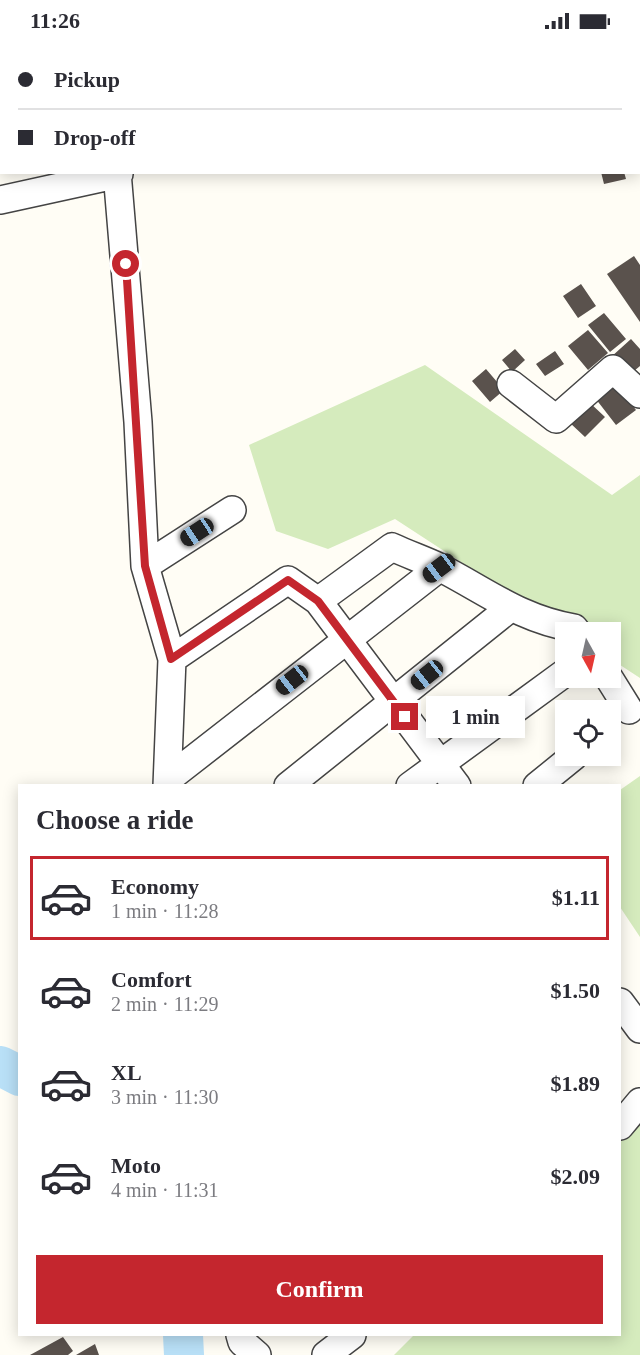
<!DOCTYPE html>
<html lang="en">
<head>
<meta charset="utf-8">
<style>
  :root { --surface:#fff; --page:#f2f2f3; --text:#2b2b33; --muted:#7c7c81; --line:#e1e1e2; --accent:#c4262e }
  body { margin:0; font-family:"Times New Roman",serif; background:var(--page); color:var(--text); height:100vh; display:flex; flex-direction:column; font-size:22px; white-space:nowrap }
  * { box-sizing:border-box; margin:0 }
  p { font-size:20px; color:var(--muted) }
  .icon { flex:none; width:33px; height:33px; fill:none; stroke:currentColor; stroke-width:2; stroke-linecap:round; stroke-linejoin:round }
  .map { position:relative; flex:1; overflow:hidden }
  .drawer { position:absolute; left:18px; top:742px; width:603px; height:552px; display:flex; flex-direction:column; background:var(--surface); border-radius:0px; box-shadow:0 3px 15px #0003 }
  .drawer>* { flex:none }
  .hud { position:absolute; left:0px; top:0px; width:640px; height:132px; box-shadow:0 3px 15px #0003; display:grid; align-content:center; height:132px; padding:0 18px; background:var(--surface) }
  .needle { width:39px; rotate:172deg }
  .tools { position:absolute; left:555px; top:580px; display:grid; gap:12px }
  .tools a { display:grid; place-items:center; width:66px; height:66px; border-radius:0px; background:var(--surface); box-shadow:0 3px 15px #0003; font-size:30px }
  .end { position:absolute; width:27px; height:27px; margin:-14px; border:8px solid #c4262e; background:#fff; box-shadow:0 0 0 3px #fff }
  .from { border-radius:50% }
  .bubble { position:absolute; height:42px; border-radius:0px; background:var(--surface); box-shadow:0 3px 15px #0003; font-size:20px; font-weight:800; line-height:42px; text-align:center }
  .car { position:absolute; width:18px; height:36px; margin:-18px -9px; border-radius:8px; box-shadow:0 0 4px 2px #0007; background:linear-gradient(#222 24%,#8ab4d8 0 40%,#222 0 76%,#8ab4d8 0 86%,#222 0) }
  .hud b { display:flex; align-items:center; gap:21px; height:57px; font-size:22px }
  .hud b+b { border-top:2px solid var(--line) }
  .hud i { width:15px; height:15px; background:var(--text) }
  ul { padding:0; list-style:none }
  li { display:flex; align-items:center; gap:18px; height:84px; margin:0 12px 9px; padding:0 6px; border:3px solid transparent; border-radius:0px }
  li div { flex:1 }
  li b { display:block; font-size:22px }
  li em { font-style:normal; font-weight:800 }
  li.on { border-color:var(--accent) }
  li>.icon { width:54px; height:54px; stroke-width:1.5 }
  h2 { padding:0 18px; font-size:27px; line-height:72px }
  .primary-button { display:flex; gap:12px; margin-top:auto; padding:12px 18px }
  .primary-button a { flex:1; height:69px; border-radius:0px; background:var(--accent); color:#fff; font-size:24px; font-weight:800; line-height:69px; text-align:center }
  .status { display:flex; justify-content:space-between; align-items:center; height:42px; padding:0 30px; background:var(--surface); direction:ltr }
  .status svg { height:16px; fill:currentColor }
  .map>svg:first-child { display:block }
  .green { fill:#d5ebbd }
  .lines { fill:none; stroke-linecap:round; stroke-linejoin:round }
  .river { stroke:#b9e0f7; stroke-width:40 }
  .building { fill:#5a524d }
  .minor-casing { stroke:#444; stroke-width:30 }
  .minor { stroke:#fff; stroke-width:27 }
  .route { stroke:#c4262e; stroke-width:8 }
</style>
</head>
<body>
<div class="status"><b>11:26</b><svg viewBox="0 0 49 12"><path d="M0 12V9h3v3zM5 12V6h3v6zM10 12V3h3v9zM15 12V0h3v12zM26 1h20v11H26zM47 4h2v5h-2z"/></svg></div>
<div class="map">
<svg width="640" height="1313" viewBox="0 0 640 1313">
  <rect width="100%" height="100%" fill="#fffdf5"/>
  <path class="green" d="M425,323L612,453L640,433V636L611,617L610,591H570L395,477L328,507L276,489L249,403Z
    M640,734V895L620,865V748Z
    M640,1076V1313H394L414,1293H620V1095Z"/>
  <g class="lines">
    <path class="river" d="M0,1024L20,1034
      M183,1293L184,1313"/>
  </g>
  <path class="building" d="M601,130H624L626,137L604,142Z
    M634,214L640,223V280L607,232Z
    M581,242L596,264L578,276L563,254Z
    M604,271L626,297L610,310L588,283Z
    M588,288L608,311L588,328L568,304Z
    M631,297L640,307V324L628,334L611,315Z
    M515,307L525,318L512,330L502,318Z
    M555,309L564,322L545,334L536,322Z
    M486,327L504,348L490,360L472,339Z
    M612,337L636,368L616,383L592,352Z
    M589,360L605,375L585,395L569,380Z
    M63,1295L73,1309L68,1313H30Z
    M95,1302L99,1313H76Z"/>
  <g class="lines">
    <defs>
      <path id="minor" d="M0,22L2,24
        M0,67H2
        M117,130L138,380L145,524L172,617L167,744
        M0,158L119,132
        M511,342L556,377L613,327L640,352
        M145,524L232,468
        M318,559L392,505C407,512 424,518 439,525C486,549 520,577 574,586L578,591
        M172,617L288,538L318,559L457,744
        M609,636L629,668
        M168,737L439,526
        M288,744L510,566
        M410,744L566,630
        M537,744L574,714
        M620,960L640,987
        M620,1084L640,1060
        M240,1293L242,1300L257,1313
        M326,1313L352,1293"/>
    </defs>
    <use href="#minor" class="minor-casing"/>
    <use href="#minor" class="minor"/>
  </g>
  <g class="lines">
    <path class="route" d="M126,222L145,524L171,617L288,538L318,559L405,675"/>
  </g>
</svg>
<div class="tools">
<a><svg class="needle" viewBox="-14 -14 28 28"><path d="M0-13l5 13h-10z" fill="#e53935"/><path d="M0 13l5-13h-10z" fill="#7c7c81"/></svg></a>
<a><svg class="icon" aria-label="locate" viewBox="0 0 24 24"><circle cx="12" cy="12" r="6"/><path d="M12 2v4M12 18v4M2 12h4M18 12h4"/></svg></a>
</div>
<i class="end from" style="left:126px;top:222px"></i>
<i class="end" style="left:405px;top:675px"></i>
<div class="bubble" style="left:426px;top:654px;width:99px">1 min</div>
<i class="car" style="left:197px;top:490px;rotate:237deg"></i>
<i class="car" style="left:439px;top:526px;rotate:233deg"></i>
<i class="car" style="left:427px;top:633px;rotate:231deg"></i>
<i class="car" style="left:292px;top:638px;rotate:232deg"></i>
<div class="hud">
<b><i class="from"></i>Pickup</b>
<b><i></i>Drop-off</b>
</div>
<section class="drawer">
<h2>Choose a ride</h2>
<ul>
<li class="on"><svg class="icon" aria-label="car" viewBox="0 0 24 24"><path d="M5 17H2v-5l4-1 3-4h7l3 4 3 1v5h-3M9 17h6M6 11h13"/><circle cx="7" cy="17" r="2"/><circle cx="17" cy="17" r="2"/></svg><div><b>Economy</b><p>1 min · 11:28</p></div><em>$1.11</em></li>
<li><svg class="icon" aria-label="car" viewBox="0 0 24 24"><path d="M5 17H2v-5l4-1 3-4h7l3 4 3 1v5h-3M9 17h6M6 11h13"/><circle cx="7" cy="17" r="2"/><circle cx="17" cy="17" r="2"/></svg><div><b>Comfort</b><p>2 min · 11:29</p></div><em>$1.50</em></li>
<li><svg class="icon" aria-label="car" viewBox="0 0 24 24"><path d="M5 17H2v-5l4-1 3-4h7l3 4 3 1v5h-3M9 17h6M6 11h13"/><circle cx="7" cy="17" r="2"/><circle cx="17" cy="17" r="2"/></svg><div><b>XL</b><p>3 min · 11:30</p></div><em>$1.89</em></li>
<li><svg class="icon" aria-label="car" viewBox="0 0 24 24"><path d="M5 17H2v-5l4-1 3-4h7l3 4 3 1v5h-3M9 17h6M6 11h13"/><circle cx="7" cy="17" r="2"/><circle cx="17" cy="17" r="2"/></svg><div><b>Moto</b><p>4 min · 11:31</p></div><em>$2.09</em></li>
</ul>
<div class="primary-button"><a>Confirm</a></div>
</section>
</div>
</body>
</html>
